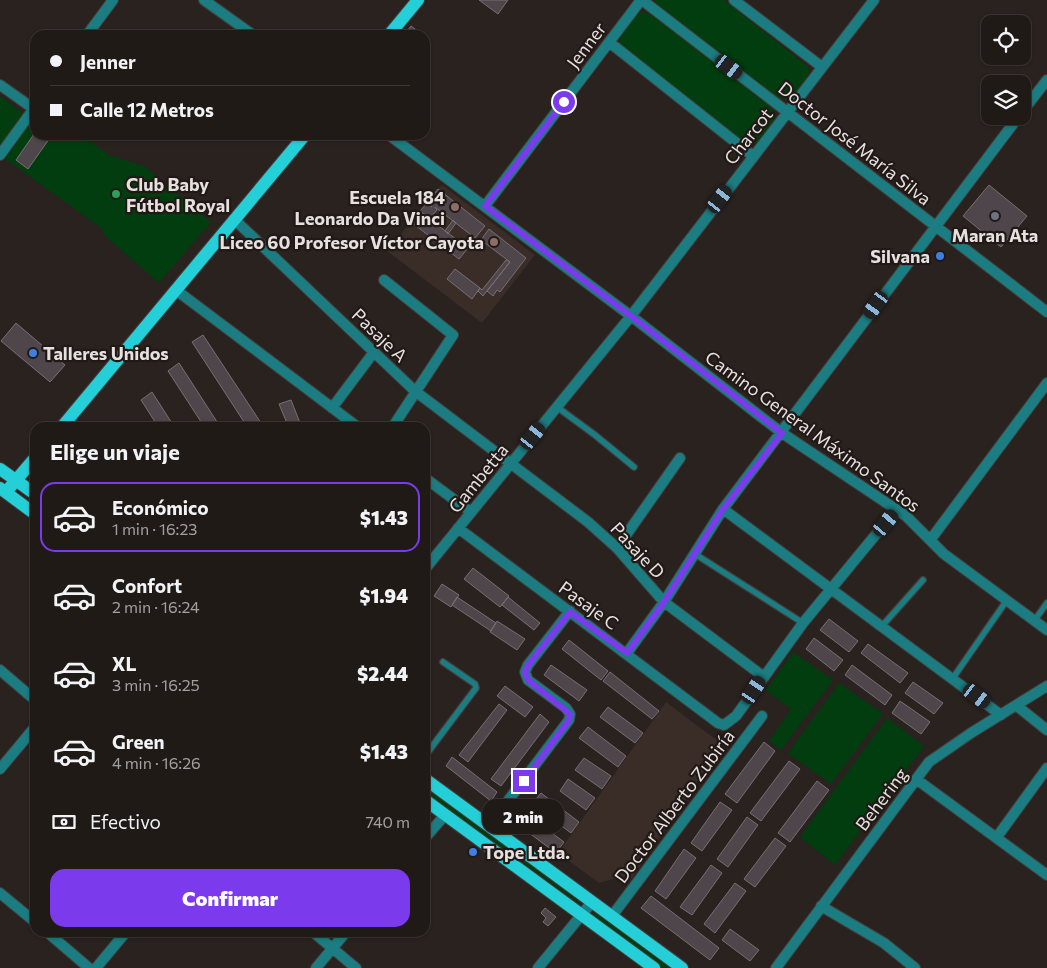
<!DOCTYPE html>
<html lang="es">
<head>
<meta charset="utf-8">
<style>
  :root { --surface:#201a17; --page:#2d2724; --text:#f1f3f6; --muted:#a2a1a1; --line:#3d3836; --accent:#7c3aed }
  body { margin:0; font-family:Commissioner,sans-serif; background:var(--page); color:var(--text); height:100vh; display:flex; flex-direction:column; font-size:19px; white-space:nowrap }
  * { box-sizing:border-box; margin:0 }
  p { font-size:16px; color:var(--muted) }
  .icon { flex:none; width:28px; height:28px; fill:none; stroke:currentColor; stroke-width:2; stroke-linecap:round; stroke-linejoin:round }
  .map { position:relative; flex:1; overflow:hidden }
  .details { position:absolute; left:30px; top:422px; width:400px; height:515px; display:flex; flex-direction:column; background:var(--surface); border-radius:15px; box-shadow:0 1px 4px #0004,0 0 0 1px var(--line) }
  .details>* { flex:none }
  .hud { position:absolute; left:30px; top:30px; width:400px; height:110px; border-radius:15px; box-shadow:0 1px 4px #0004,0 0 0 1px var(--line); display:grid; align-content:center; height:110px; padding:0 20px; background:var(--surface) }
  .tools { position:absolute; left:981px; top:15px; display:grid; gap:10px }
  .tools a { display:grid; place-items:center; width:50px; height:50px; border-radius:10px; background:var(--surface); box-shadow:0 1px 4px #0004,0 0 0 1px var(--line); font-size:25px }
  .end { position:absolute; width:22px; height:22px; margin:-11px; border:6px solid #7c3aed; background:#fff; box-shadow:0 0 0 2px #fff }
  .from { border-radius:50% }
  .bubble { position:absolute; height:35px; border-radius:15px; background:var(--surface); box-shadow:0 1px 4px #0004,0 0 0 1px var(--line); font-size:16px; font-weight:800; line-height:35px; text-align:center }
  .car { position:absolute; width:15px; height:30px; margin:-15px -8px; border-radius:6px; box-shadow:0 0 4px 1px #0007; background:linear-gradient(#222 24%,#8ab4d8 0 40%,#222 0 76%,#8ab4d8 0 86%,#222 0) }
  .hud b { display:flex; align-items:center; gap:18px; height:48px; font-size:19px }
  .hud b+b { border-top:1px solid var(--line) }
  .hud i { width:12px; height:12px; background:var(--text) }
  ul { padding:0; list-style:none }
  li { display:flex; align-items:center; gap:15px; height:70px; margin:0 10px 8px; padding:0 10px; border:2px solid transparent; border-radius:15px }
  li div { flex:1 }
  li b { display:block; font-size:19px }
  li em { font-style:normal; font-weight:800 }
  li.current { border-color:var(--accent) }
  li>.icon { width:45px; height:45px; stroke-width:1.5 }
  h2 { padding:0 20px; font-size:22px; line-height:60px }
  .pay { display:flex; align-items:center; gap:12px; height:55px; padding:0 20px; font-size:19px }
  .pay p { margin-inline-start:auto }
  .button { display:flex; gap:10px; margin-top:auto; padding:10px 20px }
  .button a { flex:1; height:58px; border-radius:15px; background:var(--accent); color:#fff; font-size:20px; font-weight:800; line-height:58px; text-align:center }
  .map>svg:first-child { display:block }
  .built { fill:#3a2c27 }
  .green { fill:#013d0e }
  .building { fill:#4e464a; stroke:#786f73 }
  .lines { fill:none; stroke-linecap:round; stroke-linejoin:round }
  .lane-casing { stroke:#443d3a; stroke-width:8 }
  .street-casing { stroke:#443d3a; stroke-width:12 }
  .primary-casing { stroke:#443d3a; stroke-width:14 }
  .lane { stroke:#1b7c81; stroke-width:5.5 }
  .street { stroke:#1b7c81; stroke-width:10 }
  .primary { stroke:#25cfd8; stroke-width:12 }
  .route { stroke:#7c3aed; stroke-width:6 }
  .leisure-dot { fill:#2e9e5b; stroke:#201916; stroke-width:2 }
  .education-dot { fill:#8d6e63; stroke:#201916; stroke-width:2 }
  .worship-dot { fill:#6b7280; stroke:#201916; stroke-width:2 }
  .shop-dot { fill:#3f7fe0; stroke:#201916; stroke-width:2 }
  .labels { text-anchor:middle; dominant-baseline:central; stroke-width:4.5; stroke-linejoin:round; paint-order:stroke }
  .street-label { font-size:18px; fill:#e6e1df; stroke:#201916 }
  .poi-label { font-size:18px; font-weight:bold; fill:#e6e1df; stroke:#201916; text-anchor:start }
</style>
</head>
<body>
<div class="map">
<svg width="1047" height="968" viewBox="0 0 1047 968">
  <rect width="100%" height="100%" fill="#2a221f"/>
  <path class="built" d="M442,185L535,255L482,323L387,251Z
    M666,702L723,745L627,885L617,878L599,883L558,853Z"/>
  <path class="green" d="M654,0H724L806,65L809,68C810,82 792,103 779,98L658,5Z
    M643,12L652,15L772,108L775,119L758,143L750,145L744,143L620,46C617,34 632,15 643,12Z
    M0,96L23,113L0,146Z
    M35,112V135H81L109,155L144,166L211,222L159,283L106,237L100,227L4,158Z
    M793,652L833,680L781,750L769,741L791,709L766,690Z
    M839,683L883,714L831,784L788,753Z
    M887,718L924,746L835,865L800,837Z
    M425,787L579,900V903L425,793Z
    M596,911L672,968H663L593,915Z"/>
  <path class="building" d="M479,0H508L498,14Z
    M411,26L423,35H404Z
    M34,134L52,135L28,169L16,160Z
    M989,185L1027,216L1001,247L963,216Z
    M438,189L485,226L475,238L435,207L437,210L430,218L420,211L427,203L432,207L428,202Z
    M420,212L468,248L459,259L411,222Z
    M453,220L456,223L448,234L445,231Z
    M489,229L526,258L500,292L497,290L493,296L487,291L510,262L481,240Z
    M506,260L510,262L483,296L478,291L480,288L482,290Z
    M455,269L480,288L472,299L447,279Z
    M16,323L65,365L50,382L1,341Z
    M203,335L261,423L255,428H248L192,342Z
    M179,363L221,428H205L168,371Z
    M152,392L175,428H159L141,400Z
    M291,400L302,428H289L279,404Z
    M473,568L509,596L500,607L464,579Z
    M442,584L459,595L451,607L434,596Z
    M457,597L496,623L491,631L452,605Z
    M508,597L540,623L534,630L502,605Z
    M829,619L858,641L849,652L820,630Z
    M497,621L525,639L517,650L490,632Z
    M814,638L843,660L834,671L806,649Z
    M569,640L608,671L601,680L562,649Z
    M868,644L908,673L900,683L861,653Z
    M551,665L587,690L579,701L544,675Z
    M852,665L892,695L885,705L845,675Z
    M610,672L659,711L652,719L603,681Z
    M913,682L943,703L934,714L905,693Z
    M505,686L533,707L525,717L497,696Z
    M900,701L930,722L921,734L892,713Z
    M499,704L507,710L468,762L459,755Z
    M608,707L643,733L635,743L600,717Z
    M540,714L549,722L501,786L491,779Z
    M588,727L626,756L618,767L579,738Z
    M764,742L775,751L737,803L725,794Z
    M452,757L497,792L491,801L446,766Z
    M584,758L611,776L602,789L575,770Z
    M789,761L800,769L761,821L750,813Z
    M568,779L595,798L586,810L560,791Z
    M817,781L829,790L790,842L778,833Z
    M541,793L579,822L571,833L532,804Z
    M720,802L732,810L702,851L691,843Z
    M525,813L564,842L556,853L517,824Z
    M747,817L758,825L728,867L717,859Z
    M775,838L786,846L755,887L744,879Z
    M684,849L696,858L666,899L655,891Z
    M711,865L722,873L692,915L680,907Z
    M735,883L746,891L715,933L704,924Z
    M651,896L719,948L710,960L641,908Z
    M545,908L556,917L548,926L543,922L546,918L541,913Z
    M730,929L759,950L750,961L722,940Z"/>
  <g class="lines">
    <defs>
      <path id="lane" d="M557,407L595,435L634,467
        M695,554L803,623
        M1034,621L1047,603
        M882,626L923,580
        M953,678L1007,600
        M425,756L476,688L475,684L443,662"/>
      <path id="street" d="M204,0L253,35
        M642,0L1047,312
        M734,0L822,67
        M87,35L113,0
        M609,42L753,156
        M0,85L34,109
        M1022,112L1047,80
        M389,135L631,316L782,433L906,516L944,554L1047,630
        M0,155L35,107
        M485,206L641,0
        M235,220L415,391L588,522L617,548L664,602L764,677
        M384,280L453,335L392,428
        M176,290L359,428
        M332,408L374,352
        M425,478L471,512
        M723,509L1001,715
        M458,528L718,723L724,725L736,716L803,623L896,510
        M931,539L1047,383
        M617,548L680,458
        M425,569L631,316L874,0
        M627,653L664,602L723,509L1019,116
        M0,670L35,700
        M1017,706L1047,730
        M0,769L35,727
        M916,779L1047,875
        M489,826L569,720L570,714L566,708L528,680L525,672L528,665L570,611
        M997,837L1047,768
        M425,838L445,815
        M0,893L35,922
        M821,906L884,943L915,968
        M612,916L762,716
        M47,932L89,968
        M313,932L356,968
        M96,968L126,932
        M316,968L346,932
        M538,968L592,902
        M776,968L929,762L971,733L1047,686"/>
      <path id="primary" d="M389,35L418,0
        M61,428L305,135
        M0,469L35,494
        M0,488L35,514
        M6,492L35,458
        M425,779L682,968
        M425,800L654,968"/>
    </defs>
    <use href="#lane" class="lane-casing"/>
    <use href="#street" class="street-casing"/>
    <use href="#primary" class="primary-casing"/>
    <use href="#lane" class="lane"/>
    <use href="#street" class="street"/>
    <use href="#primary" class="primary"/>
  </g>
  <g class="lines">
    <path class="route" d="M524,781L569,720L570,714L528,680L525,672L528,665L570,612L627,653L664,602L723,509L782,433L631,316L485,206L564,102"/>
  </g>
  <circle class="leisure-dot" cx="116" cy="194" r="5"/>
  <g class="education-dot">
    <circle cx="455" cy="207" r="5"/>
    <circle cx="494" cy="242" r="5"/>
  </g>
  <circle class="worship-dot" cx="995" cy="216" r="5"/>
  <g class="shop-dot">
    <circle cx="940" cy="256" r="5"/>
    <circle cx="33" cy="353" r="5"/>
    <circle cx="473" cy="852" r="5"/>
  </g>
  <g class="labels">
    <g class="street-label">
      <text transform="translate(586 45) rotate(-53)">Jenner</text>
      <text transform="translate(748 136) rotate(-52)">Charcot</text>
      <text transform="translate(855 143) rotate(38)">Doctor José María Silva</text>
      <text transform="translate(380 335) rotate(44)">Pasaje A</text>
      <text transform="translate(813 431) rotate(36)">Camino General Máximo Santos</text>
      <text transform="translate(478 478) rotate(-51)">Gambetta</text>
      <text transform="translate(638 550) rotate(47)">Pasaje D</text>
      <text transform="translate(589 605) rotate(36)">Pasaje C</text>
      <text transform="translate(881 799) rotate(-53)">Behering</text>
      <text transform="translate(674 806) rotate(-53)">Doctor Alberto Zubiría</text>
    </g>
    <g class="poi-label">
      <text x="126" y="184">Club Baby<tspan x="126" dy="21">Fútbol Royal</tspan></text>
      <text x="445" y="197" text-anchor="end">Escuela 184<tspan x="445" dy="21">Leonardo Da Vinci</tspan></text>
      <text x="995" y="235" text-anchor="middle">Maran Ata</text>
      <text x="484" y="242" text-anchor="end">Liceo 60 Profesor Víctor Cayota</text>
      <text x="930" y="256" text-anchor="end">Silvana</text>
      <text x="43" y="353">Talleres Unidos</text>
      <text x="483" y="852">Tope Ltda.</text>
    </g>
  </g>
</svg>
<div class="tools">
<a><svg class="icon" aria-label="locate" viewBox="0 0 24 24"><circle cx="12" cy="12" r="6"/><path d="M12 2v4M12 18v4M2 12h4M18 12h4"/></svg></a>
<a><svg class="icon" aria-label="layers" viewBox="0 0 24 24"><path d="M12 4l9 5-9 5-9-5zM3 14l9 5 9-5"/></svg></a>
</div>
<i class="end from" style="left:564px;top:102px"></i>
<i class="end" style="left:524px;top:781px"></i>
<div class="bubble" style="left:482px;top:799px;width:82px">2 min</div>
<i class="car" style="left:729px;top:67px;rotate:127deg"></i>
<i class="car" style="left:720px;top:199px;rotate:37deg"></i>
<i class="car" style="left:876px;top:305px;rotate:216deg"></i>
<i class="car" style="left:533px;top:436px;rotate:39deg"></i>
<i class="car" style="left:886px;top:523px;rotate:40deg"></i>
<i class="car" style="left:754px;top:690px;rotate:34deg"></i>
<i class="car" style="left:977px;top:696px;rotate:127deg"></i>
<div class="hud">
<b><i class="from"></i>Jenner</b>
<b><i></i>Calle 12 Metros</b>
</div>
<section class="details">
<h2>Elige un viaje</h2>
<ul>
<li class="current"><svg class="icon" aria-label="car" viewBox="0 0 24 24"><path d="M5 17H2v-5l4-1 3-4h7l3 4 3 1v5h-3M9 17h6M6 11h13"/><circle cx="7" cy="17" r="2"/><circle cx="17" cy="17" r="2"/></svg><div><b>Económico</b><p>1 min · 16:23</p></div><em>$1.43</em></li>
<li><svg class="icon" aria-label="car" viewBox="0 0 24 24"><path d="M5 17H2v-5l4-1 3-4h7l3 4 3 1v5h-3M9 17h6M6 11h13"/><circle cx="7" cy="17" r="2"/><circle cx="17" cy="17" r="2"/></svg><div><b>Confort</b><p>2 min · 16:24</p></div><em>$1.94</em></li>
<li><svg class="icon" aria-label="car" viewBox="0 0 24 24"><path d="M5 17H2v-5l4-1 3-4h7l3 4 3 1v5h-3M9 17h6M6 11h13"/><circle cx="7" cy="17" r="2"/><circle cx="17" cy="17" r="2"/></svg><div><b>XL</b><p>3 min · 16:25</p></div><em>$2.44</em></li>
<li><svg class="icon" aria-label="car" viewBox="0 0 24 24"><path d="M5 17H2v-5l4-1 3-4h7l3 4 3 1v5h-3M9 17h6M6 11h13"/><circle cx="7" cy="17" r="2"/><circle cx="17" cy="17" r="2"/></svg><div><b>Green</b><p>4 min · 16:26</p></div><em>$1.43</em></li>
</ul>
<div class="pay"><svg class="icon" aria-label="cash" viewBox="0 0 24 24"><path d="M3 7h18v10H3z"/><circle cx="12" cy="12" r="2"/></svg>Efectivo<p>740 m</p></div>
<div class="button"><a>Confirmar</a></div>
</section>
</div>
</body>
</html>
